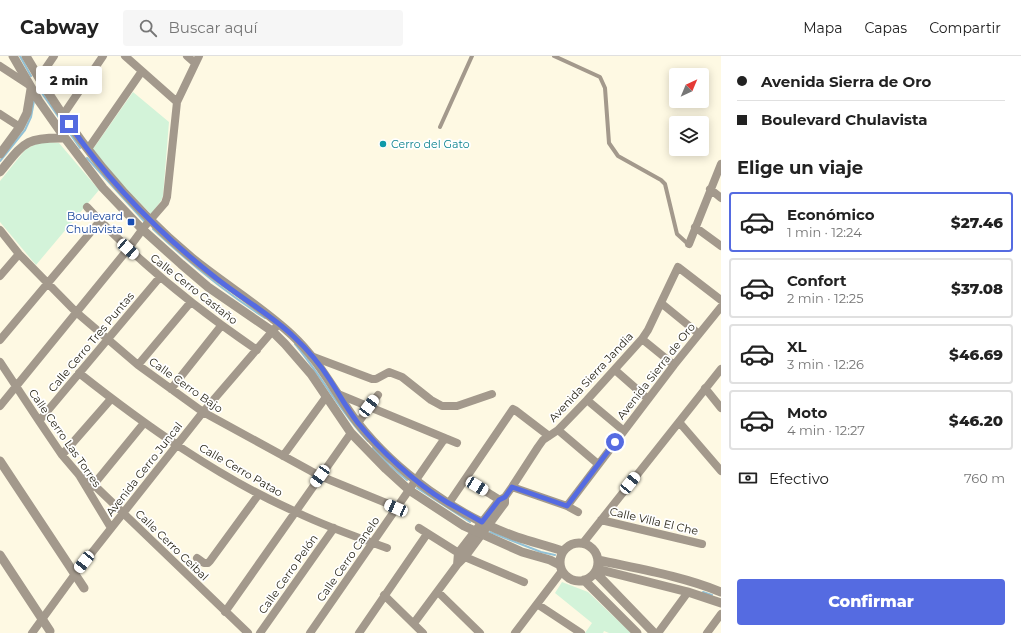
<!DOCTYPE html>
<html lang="es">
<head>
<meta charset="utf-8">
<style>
  :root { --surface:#fff; --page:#f6f6f6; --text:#222; --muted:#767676; --line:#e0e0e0; --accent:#556be1 }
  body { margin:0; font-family:Montserrat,sans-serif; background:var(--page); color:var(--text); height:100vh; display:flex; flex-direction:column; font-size:15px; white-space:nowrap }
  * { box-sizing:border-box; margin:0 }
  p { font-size:13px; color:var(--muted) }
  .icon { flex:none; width:22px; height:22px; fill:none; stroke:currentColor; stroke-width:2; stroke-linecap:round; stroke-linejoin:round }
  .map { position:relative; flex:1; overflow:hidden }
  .drawer { display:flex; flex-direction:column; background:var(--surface); width:300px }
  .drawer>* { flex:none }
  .top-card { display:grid; align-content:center; height:88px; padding:0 16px; background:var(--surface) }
  .needle { width:26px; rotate:44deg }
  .controls { position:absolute; left:669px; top:12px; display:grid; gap:8px }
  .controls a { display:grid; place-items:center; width:40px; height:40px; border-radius:4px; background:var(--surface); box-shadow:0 2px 10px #0003; font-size:20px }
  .end { position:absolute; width:18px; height:18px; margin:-9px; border:5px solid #556be1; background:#fff; box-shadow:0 0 0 2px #fff }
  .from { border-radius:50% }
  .bubble { position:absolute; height:28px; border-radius:4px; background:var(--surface); box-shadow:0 2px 10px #0003; font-size:13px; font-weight:800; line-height:28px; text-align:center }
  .car { position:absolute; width:12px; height:24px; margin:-12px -6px; border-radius:5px; box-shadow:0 0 3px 1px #0007; background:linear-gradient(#fff 24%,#345 0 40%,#fff 0 76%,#345 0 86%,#fff 0) }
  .top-card b { display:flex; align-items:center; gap:14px; height:38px; font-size:15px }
  .top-card b+b { border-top:1px solid var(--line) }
  .top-card i { width:10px; height:10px; background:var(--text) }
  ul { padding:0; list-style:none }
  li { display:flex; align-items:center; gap:12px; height:60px; margin:0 8px 6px; padding:0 8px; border:2px solid var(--line); border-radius:4px }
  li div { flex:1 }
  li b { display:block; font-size:15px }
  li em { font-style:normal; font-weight:800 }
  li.active { border-color:var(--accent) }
  li>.icon { width:36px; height:36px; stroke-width:1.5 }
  h2 { padding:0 16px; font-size:18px; line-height:48px }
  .pay { display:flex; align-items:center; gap:10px; height:44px; padding:0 16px; font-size:15px }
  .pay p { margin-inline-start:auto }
  .cta { display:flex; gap:8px; margin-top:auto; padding:8px 16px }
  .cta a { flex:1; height:46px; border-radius:4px; background:var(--accent); color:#fff; font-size:16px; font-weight:800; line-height:46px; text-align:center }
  header { display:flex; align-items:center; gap:24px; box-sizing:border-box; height:56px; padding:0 20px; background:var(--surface); border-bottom:1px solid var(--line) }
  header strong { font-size:19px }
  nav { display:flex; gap:22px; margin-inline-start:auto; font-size:14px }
  .search { width:280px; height:36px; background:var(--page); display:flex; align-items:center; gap:10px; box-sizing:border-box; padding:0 14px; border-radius:4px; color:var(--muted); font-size:15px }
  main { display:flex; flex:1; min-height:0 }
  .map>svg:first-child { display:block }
  .green { fill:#d3f3d9 }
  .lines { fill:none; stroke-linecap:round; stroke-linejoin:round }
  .stream { stroke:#92c1d6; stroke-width:2 }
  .service { stroke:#a3998c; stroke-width:4 }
  .minor { stroke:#a3998c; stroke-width:8 }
  .tertiary { stroke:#a3998c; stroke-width:9 }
  .route { stroke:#556be1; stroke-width:5 }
  .culture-dot { fill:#0f9aa8; stroke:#fff; stroke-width:1.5 }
  .transit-dot { fill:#1a4fb4; stroke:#fff; stroke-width:1.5 }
  .labels { text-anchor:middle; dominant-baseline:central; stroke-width:3.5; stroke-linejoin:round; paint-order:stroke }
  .culture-label { font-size:11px; fill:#0d838f; stroke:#fff; text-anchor:start }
  .transit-label { font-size:11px; fill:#164399; stroke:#fff; text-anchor:end }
  .street-label { font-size:11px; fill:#221f11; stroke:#fff }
</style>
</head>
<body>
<header>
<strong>Cabway</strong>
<div class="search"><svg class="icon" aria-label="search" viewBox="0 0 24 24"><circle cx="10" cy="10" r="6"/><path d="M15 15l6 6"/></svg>Buscar aquí</div>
<nav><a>Mapa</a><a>Capas</a><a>Compartir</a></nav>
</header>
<main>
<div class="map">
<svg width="721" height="577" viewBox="0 0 721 577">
  <rect width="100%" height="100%" fill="#fef9e3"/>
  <path class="green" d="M133,36L169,66L163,140L161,145L151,158L117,123L93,93Z
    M46,86L59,87L99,134L36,209L0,166V125L25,94L36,88Z
    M562,526L588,536L631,577H609L604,575L603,577H585L592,567L555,537Z"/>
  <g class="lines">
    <path class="stream" d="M20,0L31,20
      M37,30L80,92
      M87,102L144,165
      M0,105L25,74L31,61L34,45
      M153,173C188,206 225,236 265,262
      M295,288C321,319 340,356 368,385
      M373,392L389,409L407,424
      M417,432L470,466
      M490,476L541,496L555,499
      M703,536L712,539"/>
    <path class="service" d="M554,0L600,21L605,32L609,87L618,100L661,124L665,128L677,178L688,188
      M440,71L472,0"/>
    <path class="minor" d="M125,0L177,46
      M187,0L195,7
      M0,10L29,29
      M39,22L54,0
      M0,58L20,71
      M63,59L103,0
      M88,93L142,15
      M710,133L721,142
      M87,151C138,206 194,251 257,294
      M695,171L721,190
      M0,174L19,198L76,256L138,309L203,356L320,420L396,451
      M689,188L721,108
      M0,220L19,198
      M661,247L699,278
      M642,283L674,309
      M0,284L100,165
      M311,300L372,323H376L389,316L402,321L431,344L442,350H457L492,338
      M0,306L39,365L62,399L79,419L111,472
      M138,309L190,247
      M615,314L648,343
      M79,317C146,370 218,421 296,456C325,470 356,481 387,492
      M705,332L721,352
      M171,333L221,270
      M338,338L457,387
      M587,344L624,375
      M0,350L128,193L145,170L165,147L167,141L177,46L199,0
      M39,365L160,221
      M679,366L721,415
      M358,367L378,339
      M558,374L598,408
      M62,399L111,343
      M283,400L326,341
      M79,419L94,429L248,577
      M466,423L503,446
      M512,431L567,450L578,456
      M90,433L144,367
      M449,447L513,353L515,354L549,380
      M567,450L674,309L721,251
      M601,464L702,488
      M419,472L465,501L524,526
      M583,487L721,313
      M197,502L204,507H208L210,505L259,438
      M457,509L458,497L499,444L505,441L512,431L538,391L543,384L558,374L587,344L642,283L648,274L678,211L721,244
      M438,536L480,577
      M384,539L423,577
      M537,548L581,577
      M225,556L351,377
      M414,567L457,509L465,501L505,447V441
      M32,577L75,518L203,356L276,271
      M260,577L334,472
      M310,577L445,382
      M359,577L427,478
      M515,577L562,515
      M658,577L688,536
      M707,577L721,558"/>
    <path class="tertiary" d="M13,0L39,45L65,82L103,132L142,173L181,208L208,231L272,275L285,288L311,318L351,377L386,413L409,434L464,470L522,496L550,504L560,509
      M26,0C69,76 124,145 192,202C224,228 262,251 292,279C320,305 335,337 357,366C396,416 457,460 517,481C532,486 548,490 563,495
      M0,98L20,71L27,57L31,33
      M0,116C24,87 25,81 65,82
      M0,405L84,532
      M560 506a19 19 0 1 1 38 0a19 19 0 1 1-38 0Z
      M0,499L50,575
      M598,504C639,513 682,520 721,536
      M597,513L688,536L721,547
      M595,516L654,577
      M584,524L637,577"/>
  </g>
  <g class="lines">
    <path class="route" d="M69,68C109,126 160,178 216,222C241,242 270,258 293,280C307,293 320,308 330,324C339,338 347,353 358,367C380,394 415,427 445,445C457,452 470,459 482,466L499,444L505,441L512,431L567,450L615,386"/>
  </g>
  <circle class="culture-dot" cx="383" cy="88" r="4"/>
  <rect class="transit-dot" x="127" y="162" width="8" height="8" rx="2"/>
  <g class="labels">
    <g class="culture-label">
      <text x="391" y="88">Cerro del Gato</text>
    </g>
    <g class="transit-label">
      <text x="123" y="160">Boulevard<tspan x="123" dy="13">Chulavista</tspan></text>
    </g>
    <g class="street-label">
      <text transform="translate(194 233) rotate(38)">Calle Cerro Castaño</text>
      <text transform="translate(91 286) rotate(-50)">Calle Cerro Tres Puntas</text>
      <text transform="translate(656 315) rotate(-52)">Avenida Sierra de Oro</text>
      <text transform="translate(591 321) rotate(-47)">Avenida Sierra Jandia</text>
      <text transform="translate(186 329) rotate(35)">Calle Cerro Bajo</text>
      <text transform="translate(65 382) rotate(55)">Calle Cerro Las Torres</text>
      <text transform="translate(144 413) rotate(-52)">Avenida Cerro Juncal</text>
      <text transform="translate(241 414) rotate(30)">Calle Cerro Patao</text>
      <text transform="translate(654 465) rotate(13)">Calle Villa El Che</text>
      <text transform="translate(172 489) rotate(44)">Calle Cerro Ceibal</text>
      <text transform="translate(348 503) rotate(-55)">Calle Cerro Canelo</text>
      <text transform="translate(288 518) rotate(-55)">Calle Cerro Pelón</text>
    </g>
  </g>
</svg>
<div class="controls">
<a><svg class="needle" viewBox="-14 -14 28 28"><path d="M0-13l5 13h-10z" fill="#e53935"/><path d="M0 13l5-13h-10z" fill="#767676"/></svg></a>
<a><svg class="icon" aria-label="layers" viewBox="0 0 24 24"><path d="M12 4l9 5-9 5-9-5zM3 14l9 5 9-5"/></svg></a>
</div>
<i class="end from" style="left:615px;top:386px"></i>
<i class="end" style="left:69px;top:68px"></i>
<div class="bubble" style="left:36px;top:10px;width:66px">2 min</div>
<i class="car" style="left:128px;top:193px;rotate:132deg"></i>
<i class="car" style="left:369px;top:350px;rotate:37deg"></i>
<i class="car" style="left:320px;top:420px;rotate:215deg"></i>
<i class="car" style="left:630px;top:427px;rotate:39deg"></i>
<i class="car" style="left:477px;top:430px;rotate:121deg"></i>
<i class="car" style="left:396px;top:452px;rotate:293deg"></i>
<i class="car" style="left:84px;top:506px;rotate:218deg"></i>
</div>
<section class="drawer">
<div class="top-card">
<b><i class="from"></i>Avenida Sierra de Oro</b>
<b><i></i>Boulevard Chulavista</b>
</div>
<h2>Elige un viaje</h2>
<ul>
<li class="active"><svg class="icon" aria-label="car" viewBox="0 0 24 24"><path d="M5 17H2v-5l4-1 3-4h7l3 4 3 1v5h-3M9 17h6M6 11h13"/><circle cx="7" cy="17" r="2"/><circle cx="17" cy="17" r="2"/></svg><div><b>Económico</b><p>1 min · 12:24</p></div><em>$27.46</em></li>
<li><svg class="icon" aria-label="car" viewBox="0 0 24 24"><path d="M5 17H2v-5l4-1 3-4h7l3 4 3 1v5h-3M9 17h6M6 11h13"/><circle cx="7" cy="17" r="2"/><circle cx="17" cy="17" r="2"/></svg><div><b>Confort</b><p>2 min · 12:25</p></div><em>$37.08</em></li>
<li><svg class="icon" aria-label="car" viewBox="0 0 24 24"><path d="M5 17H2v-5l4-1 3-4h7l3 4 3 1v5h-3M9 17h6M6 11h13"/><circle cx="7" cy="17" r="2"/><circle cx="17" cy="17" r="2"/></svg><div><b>XL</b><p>3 min · 12:26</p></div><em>$46.69</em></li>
<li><svg class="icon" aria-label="car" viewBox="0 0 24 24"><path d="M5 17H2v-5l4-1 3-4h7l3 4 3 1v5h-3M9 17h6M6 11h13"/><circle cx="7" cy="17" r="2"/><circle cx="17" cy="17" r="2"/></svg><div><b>Moto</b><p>4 min · 12:27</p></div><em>$46.20</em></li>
</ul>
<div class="pay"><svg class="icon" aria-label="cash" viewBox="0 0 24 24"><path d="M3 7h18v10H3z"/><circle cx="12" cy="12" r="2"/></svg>Efectivo<p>760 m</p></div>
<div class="cta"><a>Confirmar</a></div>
</section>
</main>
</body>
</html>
